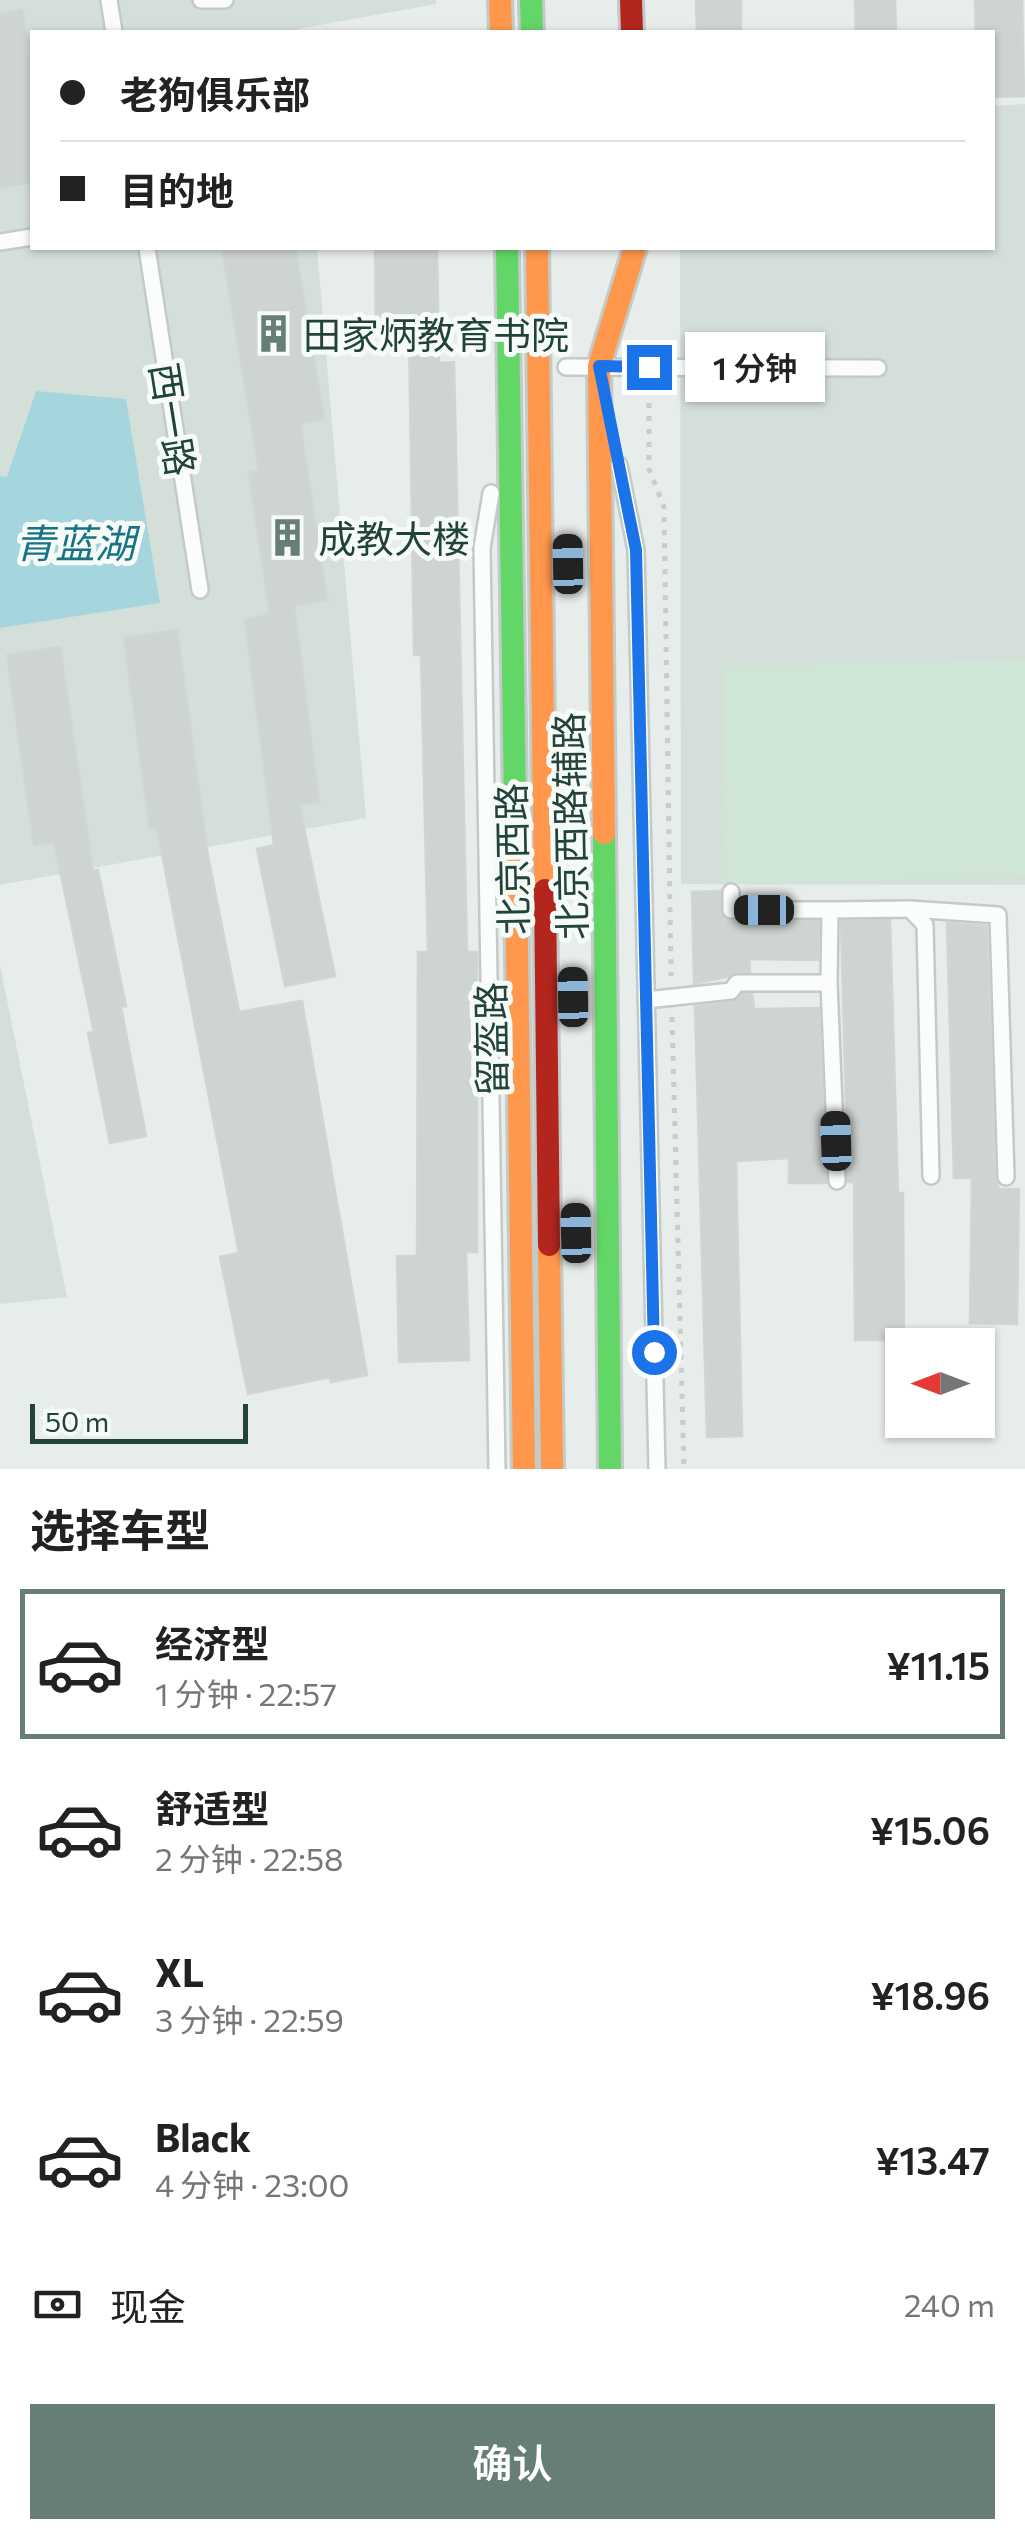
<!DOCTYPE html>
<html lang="zh">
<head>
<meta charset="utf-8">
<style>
  :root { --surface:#fff; --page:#f6f6f6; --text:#222; --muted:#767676; --line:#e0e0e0; --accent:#677e78 }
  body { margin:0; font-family:Commissioner,"Noto Sans SC",sans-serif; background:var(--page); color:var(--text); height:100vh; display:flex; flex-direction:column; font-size:38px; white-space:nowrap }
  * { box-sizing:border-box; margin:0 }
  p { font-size:32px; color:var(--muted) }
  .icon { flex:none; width:55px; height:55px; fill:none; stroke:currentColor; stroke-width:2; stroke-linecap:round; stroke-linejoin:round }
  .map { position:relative; height:1469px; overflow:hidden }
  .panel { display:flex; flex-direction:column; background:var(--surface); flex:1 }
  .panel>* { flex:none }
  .top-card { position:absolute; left:30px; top:30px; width:965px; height:220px; border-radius:0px; box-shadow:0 2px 8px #0004; display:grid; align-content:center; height:220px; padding:0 30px; background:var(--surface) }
  .needle { width:65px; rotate:270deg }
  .tools { position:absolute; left:885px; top:1328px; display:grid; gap:20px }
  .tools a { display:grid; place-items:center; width:110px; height:110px; border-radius:0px; background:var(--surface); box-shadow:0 2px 8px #0004; font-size:50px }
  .scale { position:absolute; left:30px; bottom:25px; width:218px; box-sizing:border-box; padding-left:10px; border:5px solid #22433a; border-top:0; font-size:28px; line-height:35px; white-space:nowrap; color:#22433a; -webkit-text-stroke:8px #f6fbf8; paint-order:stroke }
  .end { position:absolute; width:45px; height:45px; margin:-22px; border:12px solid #1a73e8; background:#fff; box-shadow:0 0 0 5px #fff }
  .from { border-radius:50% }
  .bubble { position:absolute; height:70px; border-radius:0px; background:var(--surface); box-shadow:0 2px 8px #0004; font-size:32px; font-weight:600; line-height:70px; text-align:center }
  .car { position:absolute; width:30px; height:60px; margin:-30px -15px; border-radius:12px; box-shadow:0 0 8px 2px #0007; background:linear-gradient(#222 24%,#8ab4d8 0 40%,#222 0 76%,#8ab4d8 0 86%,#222 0) }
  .top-card b { display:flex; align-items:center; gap:35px; height:95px; font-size:38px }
  .top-card b+b { border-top:2px solid var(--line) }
  .top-card i { width:25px; height:25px; background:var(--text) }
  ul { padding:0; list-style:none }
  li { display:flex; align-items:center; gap:30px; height:150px; margin:0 20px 15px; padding:0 10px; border:5px solid transparent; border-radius:0px }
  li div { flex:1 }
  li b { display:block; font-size:38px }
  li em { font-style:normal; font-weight:600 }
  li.current { border-color:var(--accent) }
  li>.icon { width:90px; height:90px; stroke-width:1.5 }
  h2 { padding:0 30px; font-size:45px; line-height:120px }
  .pay { display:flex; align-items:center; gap:25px; height:110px; padding:0 30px; font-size:38px }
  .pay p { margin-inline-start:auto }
  .primary-button { display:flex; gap:20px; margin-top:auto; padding:20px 30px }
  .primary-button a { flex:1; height:115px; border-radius:0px; background:var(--accent); color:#fff; font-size:40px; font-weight:600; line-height:115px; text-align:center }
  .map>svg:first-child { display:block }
  .built { fill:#d5dfda }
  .green { fill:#cfe6d7 }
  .water { fill:#a5d5dd }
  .building { fill:#ced4d1; stroke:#cfd6d3; stroke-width:2.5 }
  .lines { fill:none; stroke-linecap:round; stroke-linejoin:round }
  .lane-casing { stroke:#c4cac7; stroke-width:20 }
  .fast-casing { stroke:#c2cbc7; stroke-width:28 }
  .slow-casing { stroke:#c2cbc7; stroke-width:28 }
  .jam-casing { stroke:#c2cbc7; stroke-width:28 }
  .path { stroke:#c6cecc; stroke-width:5; stroke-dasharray:5 8; stroke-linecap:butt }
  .lane { stroke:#fbfcfc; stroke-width:15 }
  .fast { stroke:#63d668; stroke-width:22 }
  .slow { stroke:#ff974d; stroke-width:22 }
  .jam { stroke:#b3261e; stroke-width:22 }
  .route { stroke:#1a73e8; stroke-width:12 }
  .labels { text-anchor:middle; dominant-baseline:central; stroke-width:10; stroke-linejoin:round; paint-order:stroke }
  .poi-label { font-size:38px; fill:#22433a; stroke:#f6fbf8; text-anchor:start }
  .street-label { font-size:38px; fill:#22433a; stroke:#f6fbf8 }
  .water-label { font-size:40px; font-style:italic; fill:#177284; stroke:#f6fbf8 }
</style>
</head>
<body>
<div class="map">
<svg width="1025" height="1469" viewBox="0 0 1025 1469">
  <rect width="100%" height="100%" fill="#e7edea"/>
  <path class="built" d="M0,0H436V4L298,29V32H32V248H317L366,818L0,885Z
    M1025,104V885L681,884L680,248H992L993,106Z
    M0,965L67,1297L0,1304Z"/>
  <path class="green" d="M1025,660V877L722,884L723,666Z"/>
  <path class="water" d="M36,391L126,399L160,603L0,628V476L7,477Z"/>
  <path class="building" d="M696,0H741V32H697Z
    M855,0H895L896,32H856Z
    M975,0H1022L1024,96L992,97V32H976Z
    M22,10L32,75V182L0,188V14Z
    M222,248H295L324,419L300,423L327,600L294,605L319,802L299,804L335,976L285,986L257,849L274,845L245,619L270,615L249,473L259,471Z
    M375,248H437L439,363L454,362L467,952H477V1252H466L469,1360L399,1362L397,1256H417L418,952H428L421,655H414L409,330L376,331Z
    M177,630L208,856L239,1012L302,1001L367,1375L331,1382L330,1377L248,1394L220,1257L239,1253L157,828L150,829L124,638Z
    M60,647L93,871L98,870L126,1006L121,1007L146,1136L110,1143L88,1033L94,1032L54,842L34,845L7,655Z
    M720,891L724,920L819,921L818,960L749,959L750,972L694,984L692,892Z
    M890,920L898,1193H903L904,1340H855L854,1182H848L841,921Z
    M947,923L987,926L995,1177L999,1189H1019L1017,1324L970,1323L972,1178H954Z
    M743,994H752L754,1009L819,1008L826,1183H789V1158L736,1161L742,1436L707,1437L695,1006L733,1002Z"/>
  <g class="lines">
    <defs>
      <path id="lane" d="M109,0L114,32
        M201,0H225
        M0,242L32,237
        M147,248L200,590
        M566,367L878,368
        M619,465L636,550L657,1469
        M491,493L482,548L497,1469
        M910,909L998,915L1006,1177
        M830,910L910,909L925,925L931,1176
        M829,983L837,1181
        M646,1000L731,991L737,983H829L830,910H731V892"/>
      <path id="fast" d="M531,0L532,32
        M507,248L515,805
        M604,833L610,1469"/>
      <path id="slow" d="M500,0L501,32
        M537,248L545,890
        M515,805L524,1469
        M604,833L599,366L635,248
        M549,1245L552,1469"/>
      <path id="jam" d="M631,0L632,32
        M545,890L549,1245"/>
    </defs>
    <use href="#lane" class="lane-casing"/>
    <use href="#fast" class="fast-casing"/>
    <use href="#slow" class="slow-casing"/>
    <use href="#jam" class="jam-casing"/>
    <path class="path" d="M649,390V469L664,507L671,976
      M672,1017L684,1469"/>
    <use href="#lane" class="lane"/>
    <use href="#fast" class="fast"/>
    <use href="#slow" class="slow"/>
    <use href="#jam" class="jam"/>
  </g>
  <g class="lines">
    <path class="route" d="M649,367L599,366L636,550L654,1352"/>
  </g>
  <defs>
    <symbol id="building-bare" viewBox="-9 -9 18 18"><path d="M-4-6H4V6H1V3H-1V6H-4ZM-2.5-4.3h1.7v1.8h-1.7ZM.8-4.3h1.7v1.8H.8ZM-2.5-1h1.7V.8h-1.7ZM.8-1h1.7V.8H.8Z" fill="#677e78" stroke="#f6fbf8" stroke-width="2.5" paint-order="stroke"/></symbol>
  </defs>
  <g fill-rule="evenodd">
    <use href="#building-bare" x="246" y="306" width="55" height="55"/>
    <use href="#building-bare" x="260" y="510" width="55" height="55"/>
  </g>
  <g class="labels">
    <g class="poi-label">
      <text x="303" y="333">田家炳教育书院</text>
      <text x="318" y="537">成教大楼</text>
    </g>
    <g class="street-label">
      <text transform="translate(174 419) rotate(81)">西一路</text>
      <text transform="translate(569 826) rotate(-91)">北京西路辅路</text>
      <text transform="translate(511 859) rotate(-91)">北京西路</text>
      <text transform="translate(490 1039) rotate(-91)">留盔路</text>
    </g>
    <g class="water-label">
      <text x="75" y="541">青蓝湖</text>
    </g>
  </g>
</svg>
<div class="tools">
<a><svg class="needle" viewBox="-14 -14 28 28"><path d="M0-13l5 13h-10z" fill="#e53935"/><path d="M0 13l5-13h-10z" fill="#767676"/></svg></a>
</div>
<div class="scale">50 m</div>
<i class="end from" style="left:654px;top:1352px"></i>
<i class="end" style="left:649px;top:367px"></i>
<div class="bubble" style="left:685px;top:332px;width:140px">1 分钟</div>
<i class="car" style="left:568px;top:564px;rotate:359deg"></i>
<i class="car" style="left:764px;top:910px;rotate:270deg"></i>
<i class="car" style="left:573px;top:997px;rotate:359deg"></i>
<i class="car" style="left:836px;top:1141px;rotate:358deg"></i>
<i class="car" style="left:576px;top:1233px;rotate:359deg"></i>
<div class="top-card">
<b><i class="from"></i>老狗俱乐部</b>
<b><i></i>目的地</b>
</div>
</div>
<section class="panel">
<h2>选择车型</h2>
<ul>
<li class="current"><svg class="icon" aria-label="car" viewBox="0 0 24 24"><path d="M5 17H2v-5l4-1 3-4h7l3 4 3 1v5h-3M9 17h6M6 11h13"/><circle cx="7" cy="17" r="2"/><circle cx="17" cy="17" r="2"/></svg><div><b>经济型</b><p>1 分钟 · 22:57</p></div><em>¥11.15</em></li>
<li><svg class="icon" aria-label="car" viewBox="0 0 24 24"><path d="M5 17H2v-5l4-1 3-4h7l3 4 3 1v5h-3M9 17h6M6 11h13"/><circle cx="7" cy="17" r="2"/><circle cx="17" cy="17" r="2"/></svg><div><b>舒适型</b><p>2 分钟 · 22:58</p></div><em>¥15.06</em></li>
<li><svg class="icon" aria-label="car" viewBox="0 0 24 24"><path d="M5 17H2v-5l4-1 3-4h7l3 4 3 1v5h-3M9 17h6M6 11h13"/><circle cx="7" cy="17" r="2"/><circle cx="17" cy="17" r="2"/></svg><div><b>XL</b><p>3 分钟 · 22:59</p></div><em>¥18.96</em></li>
<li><svg class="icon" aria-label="car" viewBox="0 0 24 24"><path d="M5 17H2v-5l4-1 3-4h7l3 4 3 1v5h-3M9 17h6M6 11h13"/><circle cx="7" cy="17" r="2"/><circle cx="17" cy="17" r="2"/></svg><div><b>Black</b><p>4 分钟 · 23:00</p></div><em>¥13.47</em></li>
</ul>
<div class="pay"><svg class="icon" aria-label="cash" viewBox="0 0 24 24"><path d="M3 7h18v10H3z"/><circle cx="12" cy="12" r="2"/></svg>现金<p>240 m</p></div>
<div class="primary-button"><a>确认</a></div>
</section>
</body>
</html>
